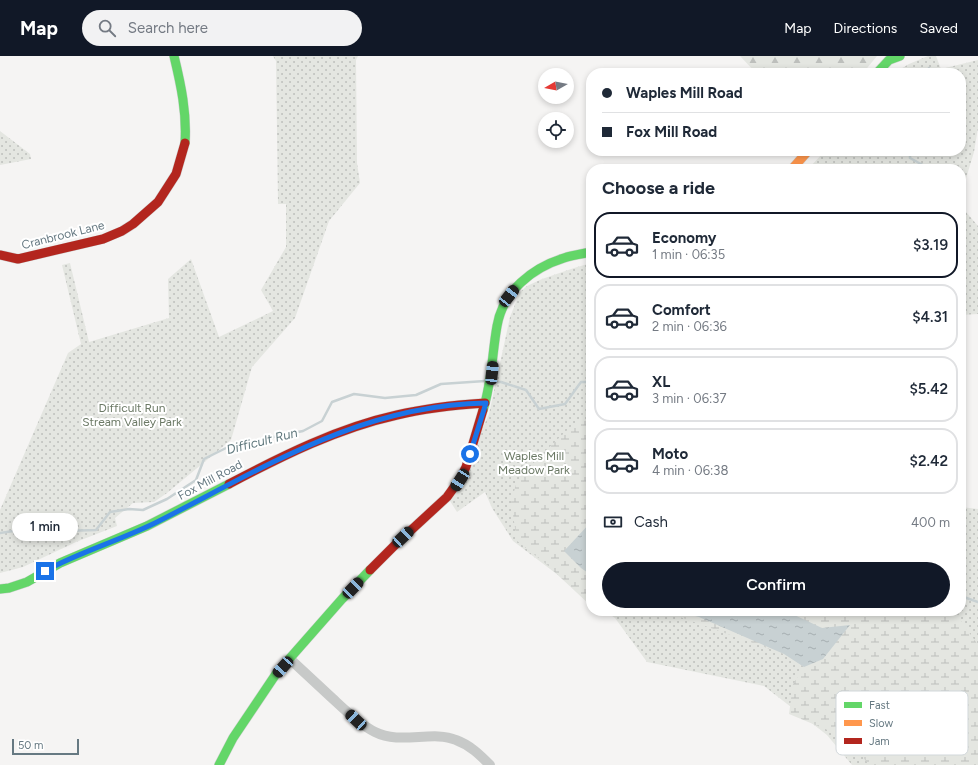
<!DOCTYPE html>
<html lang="en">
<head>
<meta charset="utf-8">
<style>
  :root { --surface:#fff; --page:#f2f2f3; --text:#1f2937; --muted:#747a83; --line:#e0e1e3; --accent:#111827 }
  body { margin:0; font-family:Figtree,sans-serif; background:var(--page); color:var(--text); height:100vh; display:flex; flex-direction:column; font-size:15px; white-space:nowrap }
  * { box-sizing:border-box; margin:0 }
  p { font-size:13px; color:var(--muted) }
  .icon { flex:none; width:22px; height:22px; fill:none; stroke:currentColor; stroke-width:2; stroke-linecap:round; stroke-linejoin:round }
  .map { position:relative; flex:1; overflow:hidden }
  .sheet { position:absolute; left:586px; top:108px; width:380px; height:452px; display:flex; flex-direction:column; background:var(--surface); border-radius:16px; box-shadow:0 2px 6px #0003 }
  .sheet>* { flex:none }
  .hud { position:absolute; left:586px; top:12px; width:380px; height:88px; border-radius:16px; box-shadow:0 2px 6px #0003; display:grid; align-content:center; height:88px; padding:0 16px; background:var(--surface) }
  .needle { width:26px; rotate:261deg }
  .buttons { position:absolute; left:538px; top:12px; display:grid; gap:8px }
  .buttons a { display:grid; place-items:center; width:36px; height:36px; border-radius:50%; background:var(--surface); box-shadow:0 2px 6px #0003; font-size:20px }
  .scale { position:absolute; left:12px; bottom:10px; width:67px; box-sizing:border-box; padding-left:4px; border:2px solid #667982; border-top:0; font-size:11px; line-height:14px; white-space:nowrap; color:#667982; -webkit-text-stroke:3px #fff; paint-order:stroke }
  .end { position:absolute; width:18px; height:18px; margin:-9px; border:5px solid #1a73e8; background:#fff; box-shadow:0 0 0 2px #fff }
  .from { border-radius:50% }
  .bubble { position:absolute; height:28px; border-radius:14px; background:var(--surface); box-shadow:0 2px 6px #0003; font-size:13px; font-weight:600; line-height:28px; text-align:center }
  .car { position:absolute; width:12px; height:24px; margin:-12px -6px; border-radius:5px; box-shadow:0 0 3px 1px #0007; background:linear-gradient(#222 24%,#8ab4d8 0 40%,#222 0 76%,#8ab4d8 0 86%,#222 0) }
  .hud b { display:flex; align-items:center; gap:14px; height:38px; font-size:15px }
  .hud b+b { border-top:1px solid var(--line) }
  .hud i { width:10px; height:10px; background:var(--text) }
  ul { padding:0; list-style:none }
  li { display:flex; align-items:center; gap:12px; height:66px; margin:0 8px 6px; padding:0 8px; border:2px solid var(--line); border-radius:16px }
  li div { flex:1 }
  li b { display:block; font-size:15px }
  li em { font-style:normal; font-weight:600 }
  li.active { border-color:var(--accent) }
  li>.icon { width:36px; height:36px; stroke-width:1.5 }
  h2 { padding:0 16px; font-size:18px; line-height:48px }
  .pay { display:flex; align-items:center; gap:10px; height:44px; padding:0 16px; font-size:15px }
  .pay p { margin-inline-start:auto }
  .cta { display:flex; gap:8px; margin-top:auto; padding:8px 16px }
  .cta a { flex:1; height:46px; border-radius:24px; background:var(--accent); color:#fff; font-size:16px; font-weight:600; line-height:46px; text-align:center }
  header { display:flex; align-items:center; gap:24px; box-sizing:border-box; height:56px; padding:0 20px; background:var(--accent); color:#fff }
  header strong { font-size:19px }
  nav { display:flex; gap:22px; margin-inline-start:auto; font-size:14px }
  .search { width:280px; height:36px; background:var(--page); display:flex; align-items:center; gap:10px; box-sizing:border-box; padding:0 14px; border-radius:22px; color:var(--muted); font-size:15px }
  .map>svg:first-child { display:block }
  .grass { fill:url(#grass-dots) }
  .forest { fill:url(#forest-firs) }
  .wetland { fill:url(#wetland-marsh) }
  .water { fill:url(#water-ripples) }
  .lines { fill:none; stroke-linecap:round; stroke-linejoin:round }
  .stream { stroke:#c8d1d3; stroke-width:2.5 }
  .fast-casing { stroke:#d0d1d1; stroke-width:10 }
  .slow-casing { stroke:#d0d1d1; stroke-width:10 }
  .jam-casing { stroke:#d0d1d1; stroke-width:10 }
  .street { stroke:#c7c9c8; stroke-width:10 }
  .fast { stroke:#63d668; stroke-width:9 }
  .slow { stroke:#ff974d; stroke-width:9 }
  .jam { stroke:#b3261e; stroke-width:9 }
  .route { stroke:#1a73e8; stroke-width:5 }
  .labels { text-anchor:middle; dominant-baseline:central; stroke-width:4; stroke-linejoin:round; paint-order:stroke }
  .street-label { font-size:12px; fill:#667982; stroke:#fff }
  .park-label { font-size:12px; fill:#6b7965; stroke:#fff }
  .water-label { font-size:13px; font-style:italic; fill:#627a7f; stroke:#fff }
  .key { fill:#fff; stroke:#d1d7da; stroke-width:1 }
  .key-label { font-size:11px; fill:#667982 }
</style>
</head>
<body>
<header>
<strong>Map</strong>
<div class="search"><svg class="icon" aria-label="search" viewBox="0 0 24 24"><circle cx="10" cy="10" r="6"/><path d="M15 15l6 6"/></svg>Search here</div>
<nav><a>Map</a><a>Directions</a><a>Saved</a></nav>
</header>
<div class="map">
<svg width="978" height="709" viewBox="0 0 978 709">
  <defs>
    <pattern id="grass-dots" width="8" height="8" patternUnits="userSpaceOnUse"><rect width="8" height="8" fill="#e4e6e1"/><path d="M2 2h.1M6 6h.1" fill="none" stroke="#bdbfbc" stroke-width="1.8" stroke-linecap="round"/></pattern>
    <pattern id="forest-firs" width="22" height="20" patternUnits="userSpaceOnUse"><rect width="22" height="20" fill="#e4e6e1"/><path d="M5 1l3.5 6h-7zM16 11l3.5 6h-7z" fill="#bdbfbc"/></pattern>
    <pattern id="wetland-marsh" width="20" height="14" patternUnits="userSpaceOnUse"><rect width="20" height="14" fill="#e4e6e1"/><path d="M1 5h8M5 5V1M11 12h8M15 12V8" fill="none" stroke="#bdbfbc"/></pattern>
    <pattern id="water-ripples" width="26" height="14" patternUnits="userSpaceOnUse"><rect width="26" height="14" fill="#c8d1d3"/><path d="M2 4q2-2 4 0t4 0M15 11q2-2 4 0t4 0" fill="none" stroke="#a6aeb1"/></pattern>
  </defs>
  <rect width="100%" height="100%" fill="#f5f4f3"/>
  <path class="grass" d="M273,0H358L356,4L357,107L360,127L329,165L295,262L252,311L231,384L167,437L154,446L133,447L115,462L117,470L76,486L23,511L0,517V454L68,297L81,288L62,209L70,207L89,286L169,262L168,223L191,203L219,281L273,255L261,234L286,191V148H278L276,5Z
    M928,0H936L941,13L978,4V72L974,96L961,139V113H808L825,95H961V17H894L909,8Z
    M0,75L30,98L31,103L0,109Z
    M961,150L978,170V258L961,259Z
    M591,207V544L513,485L492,452L485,436L457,456L450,445L489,358L510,261L520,236L527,230L542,223L574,212Z
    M961,451L978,453V709H852L827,679L764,630L647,606L615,562L605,555H961Z"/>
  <path class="forest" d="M740,0H877L863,17H756Z"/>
  <path class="wetland" d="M581,361L591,368V550L546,508L517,485L511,446L517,425L540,400Z
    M663,555H954L978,589V709H869L849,683L789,658L793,628L804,611L784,598Z"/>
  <path class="water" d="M591,466V519L581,512L564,495Z
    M676,555H786L822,572L850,569L823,603L804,611L784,598L699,561Z"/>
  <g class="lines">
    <path class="stream" d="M929,12L931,17
      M910,95V102L930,113
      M496,326H501L526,334L539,353L565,348L581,326H591
      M0,477L40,471L63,475L96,474L110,456L129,453L143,454L167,443L196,424L204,403L230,390L303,375L322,365L332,346L354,338L385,342L416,339L441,328L485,325
      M961,540L978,546"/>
    <defs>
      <path id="fast" d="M174,0C181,29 187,57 185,87
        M877,17L889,4L900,0
        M483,354C492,326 492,298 497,270C503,235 532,212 564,202C573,199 582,198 591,196
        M0,533L9,532L27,526L60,507L147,470L229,428
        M219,709L233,682L276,618L342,543L370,514"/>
      <path id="slow" d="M792,113L808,95"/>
      <path id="jam" d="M0,199L18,203L103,183L122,175L133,168L158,146L176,118L185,87
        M229,428C282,400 338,372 397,359C426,352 455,349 485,347
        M370,514L395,489L447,441L460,423L466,411L483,354"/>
    </defs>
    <use href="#fast" class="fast-casing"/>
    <use href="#slow" class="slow-casing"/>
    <use href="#jam" class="jam-casing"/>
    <path class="street" d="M290,603C304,616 318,629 332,642C345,654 359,668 375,676C400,689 433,674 456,684C470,689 480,699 490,709"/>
    <use href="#fast" class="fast"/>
    <use href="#slow" class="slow"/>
    <use href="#jam" class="jam"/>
  </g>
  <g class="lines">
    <path class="route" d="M45,515C81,495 122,484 159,465C265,411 362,349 486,347L470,398"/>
  </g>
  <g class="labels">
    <g class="street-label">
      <text transform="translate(63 179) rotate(-14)">Cranbrook Lane</text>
      <text transform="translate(210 424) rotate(-28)">Fox Mill Road</text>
    </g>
    <g class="park-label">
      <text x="132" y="352">Difficult Run<tspan x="132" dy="14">Stream Valley Park</tspan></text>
      <text x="534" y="400">Waples Mill<tspan x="534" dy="14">Meadow Park</tspan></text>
    </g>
    <g class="water-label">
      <text transform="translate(262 385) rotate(-14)">Difficult Run</text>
    </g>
  </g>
  <rect x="836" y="635" width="132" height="64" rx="6" class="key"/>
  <rect x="844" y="646" width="18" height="6" fill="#63d668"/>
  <rect x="844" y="664" width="18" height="6" fill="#ff974d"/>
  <rect x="844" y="682" width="18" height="6" fill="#b3261e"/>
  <g class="key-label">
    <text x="869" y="653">Fast</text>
    <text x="869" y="671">Slow</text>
    <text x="869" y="689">Jam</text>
  </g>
</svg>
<div class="buttons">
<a><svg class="needle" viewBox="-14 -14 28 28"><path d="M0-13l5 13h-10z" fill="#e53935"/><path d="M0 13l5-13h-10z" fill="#747a83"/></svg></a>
<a><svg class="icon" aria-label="locate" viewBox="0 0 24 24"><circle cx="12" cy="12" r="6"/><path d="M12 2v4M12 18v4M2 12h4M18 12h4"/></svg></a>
</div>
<div class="scale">50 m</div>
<i class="end from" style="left:470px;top:398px"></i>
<i class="end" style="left:45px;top:515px"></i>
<div class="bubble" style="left:12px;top:457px;width:66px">1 min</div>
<i class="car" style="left:509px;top:240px;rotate:38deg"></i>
<i class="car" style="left:492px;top:317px;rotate:6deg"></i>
<i class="car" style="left:460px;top:424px;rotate:213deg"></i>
<i class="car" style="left:403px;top:481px;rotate:47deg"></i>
<i class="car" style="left:353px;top:532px;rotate:44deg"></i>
<i class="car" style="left:283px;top:611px;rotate:222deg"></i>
<i class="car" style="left:356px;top:664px;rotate:313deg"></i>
<div class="hud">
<b><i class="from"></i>Waples Mill Road</b>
<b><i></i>Fox Mill Road</b>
</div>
<section class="sheet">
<h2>Choose a ride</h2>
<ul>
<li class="active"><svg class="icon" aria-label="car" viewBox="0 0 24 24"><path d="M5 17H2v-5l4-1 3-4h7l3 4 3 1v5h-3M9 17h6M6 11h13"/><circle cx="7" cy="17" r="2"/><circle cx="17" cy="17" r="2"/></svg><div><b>Economy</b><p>1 min · 06:35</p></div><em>$3.19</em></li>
<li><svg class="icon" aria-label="car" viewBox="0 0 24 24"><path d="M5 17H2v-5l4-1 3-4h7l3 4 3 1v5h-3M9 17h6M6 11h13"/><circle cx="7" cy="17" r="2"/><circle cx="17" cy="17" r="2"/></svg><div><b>Comfort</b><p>2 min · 06:36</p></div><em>$4.31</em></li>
<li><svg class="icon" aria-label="car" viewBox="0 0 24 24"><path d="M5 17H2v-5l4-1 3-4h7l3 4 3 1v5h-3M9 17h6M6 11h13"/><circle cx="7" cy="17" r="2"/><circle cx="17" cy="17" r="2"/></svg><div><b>XL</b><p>3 min · 06:37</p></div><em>$5.42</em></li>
<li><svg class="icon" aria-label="car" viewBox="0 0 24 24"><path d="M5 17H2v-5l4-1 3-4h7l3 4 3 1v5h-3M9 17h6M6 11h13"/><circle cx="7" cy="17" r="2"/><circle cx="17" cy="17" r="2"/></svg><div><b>Moto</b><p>4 min · 06:38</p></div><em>$2.42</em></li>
</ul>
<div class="pay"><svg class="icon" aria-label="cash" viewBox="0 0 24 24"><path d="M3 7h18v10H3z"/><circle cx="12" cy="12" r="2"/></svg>Cash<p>400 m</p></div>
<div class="cta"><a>Confirm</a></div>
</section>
</div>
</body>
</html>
